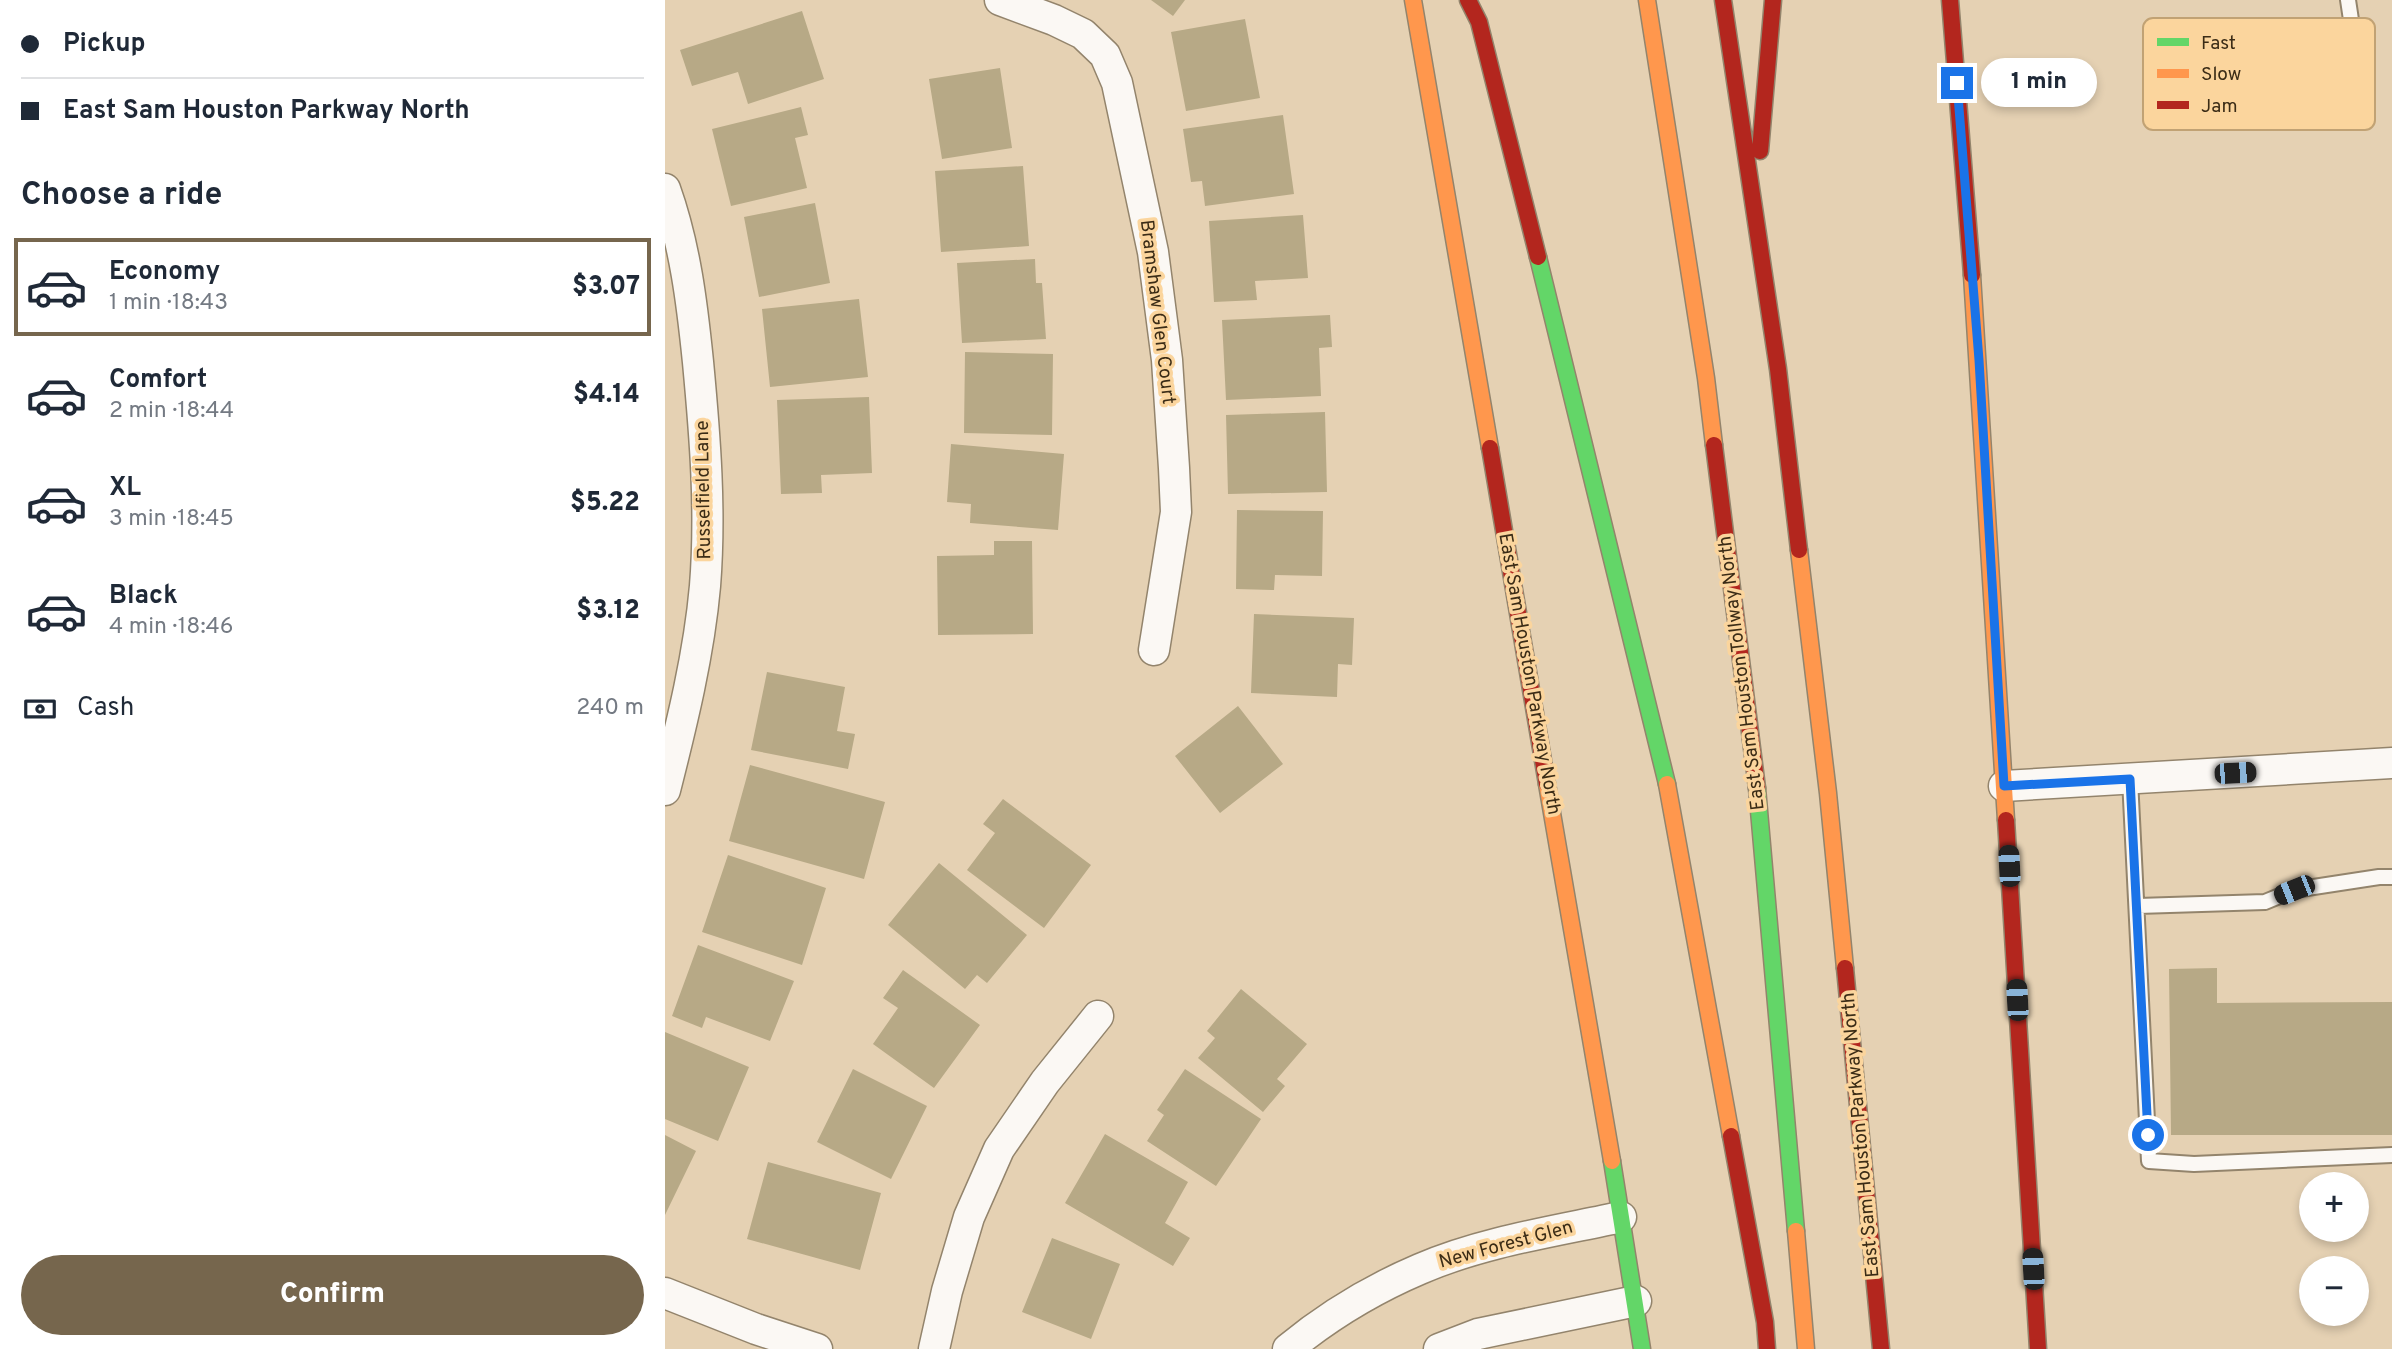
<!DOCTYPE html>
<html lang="en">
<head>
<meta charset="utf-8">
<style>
  :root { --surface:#fff; --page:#f6f6f7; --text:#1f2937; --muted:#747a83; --line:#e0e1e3; --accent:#76664d }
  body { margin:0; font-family:Overpass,sans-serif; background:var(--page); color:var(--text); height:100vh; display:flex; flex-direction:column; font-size:26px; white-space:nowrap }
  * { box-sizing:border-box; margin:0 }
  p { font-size:23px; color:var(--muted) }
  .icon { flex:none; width:38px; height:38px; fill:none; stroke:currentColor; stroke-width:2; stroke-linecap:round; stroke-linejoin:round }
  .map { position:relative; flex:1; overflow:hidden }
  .side { display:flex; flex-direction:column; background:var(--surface); width:665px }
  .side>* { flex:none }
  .top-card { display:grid; align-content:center; height:154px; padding:0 21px; background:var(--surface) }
  .controls { position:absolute; left:1634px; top:1172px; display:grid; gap:14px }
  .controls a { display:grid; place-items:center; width:70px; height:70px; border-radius:50%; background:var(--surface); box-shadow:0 4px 10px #0003; font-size:35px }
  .end { position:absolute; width:32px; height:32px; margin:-16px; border:9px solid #1a73e8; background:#fff; box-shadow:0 0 0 4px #fff }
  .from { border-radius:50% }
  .bubble { position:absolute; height:49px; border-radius:24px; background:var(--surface); box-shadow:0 4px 10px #0003; font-size:23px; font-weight:800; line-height:49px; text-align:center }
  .car { position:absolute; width:21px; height:42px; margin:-21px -10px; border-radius:9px; box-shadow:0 0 5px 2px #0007; background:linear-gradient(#222 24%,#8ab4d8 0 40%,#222 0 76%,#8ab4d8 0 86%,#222 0) }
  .top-card b { display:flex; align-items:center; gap:24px; height:66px; font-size:26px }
  .top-card b+b { border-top:2px solid var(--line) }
  .top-card i { width:18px; height:18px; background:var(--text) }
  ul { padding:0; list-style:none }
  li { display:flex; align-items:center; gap:21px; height:98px; margin:0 14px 10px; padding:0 7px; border:4px solid transparent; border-radius:0px }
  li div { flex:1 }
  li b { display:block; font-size:26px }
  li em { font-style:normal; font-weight:800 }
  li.on { border-color:var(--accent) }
  li>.icon { width:63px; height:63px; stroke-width:1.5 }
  h2 { padding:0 21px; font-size:32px; line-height:84px }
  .pay { display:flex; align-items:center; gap:18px; height:77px; padding:0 21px; font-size:26px }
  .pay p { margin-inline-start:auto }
  .primary-button { display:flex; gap:14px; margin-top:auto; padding:14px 21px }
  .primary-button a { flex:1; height:80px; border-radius:42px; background:var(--accent); color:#fff; font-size:28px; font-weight:800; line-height:80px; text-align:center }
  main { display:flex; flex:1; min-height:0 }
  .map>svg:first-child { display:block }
  .building { fill:#b7a986 }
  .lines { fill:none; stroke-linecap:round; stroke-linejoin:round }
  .lane-casing { stroke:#93846c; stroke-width:18 }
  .street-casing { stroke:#93846c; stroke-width:33 }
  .fast-casing { stroke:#93846c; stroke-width:19 }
  .slow-casing { stroke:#93846c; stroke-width:19 }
  .jam-casing { stroke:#93846c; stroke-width:19 }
  .lane { stroke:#fbf8f4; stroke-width:14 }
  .street { stroke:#fbf8f4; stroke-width:30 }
  .fast { stroke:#63d668; stroke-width:16 }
  .slow { stroke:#ff974d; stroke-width:16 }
  .jam { stroke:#b3261e; stroke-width:16 }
  .route { stroke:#1a73e8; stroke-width:9 }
  .labels { text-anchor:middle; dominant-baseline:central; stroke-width:7; stroke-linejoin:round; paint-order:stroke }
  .street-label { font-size:19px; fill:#3b2c16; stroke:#fbd59d }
  .key { fill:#fbd59d; stroke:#c1a274; stroke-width:2 }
  .key-label { font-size:19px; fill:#3b2c16 }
</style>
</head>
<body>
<main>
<section class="side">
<div class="top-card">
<b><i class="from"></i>Pickup</b>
<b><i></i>East Sam Houston Parkway North</b>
</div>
<h2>Choose a ride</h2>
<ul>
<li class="on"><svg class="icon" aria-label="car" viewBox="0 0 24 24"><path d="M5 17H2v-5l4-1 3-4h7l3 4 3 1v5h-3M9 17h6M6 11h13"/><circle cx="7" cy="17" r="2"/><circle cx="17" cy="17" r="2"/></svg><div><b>Economy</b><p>1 min · 18:43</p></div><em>$3.07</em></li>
<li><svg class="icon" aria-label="car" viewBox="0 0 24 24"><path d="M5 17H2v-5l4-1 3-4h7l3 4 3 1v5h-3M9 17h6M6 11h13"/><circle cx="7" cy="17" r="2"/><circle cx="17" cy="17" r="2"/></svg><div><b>Comfort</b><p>2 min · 18:44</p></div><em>$4.14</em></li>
<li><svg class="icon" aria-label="car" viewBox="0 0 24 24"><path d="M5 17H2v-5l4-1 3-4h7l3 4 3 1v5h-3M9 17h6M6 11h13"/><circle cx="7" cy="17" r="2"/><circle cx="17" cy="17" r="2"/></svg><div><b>XL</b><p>3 min · 18:45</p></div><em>$5.22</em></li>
<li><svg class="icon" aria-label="car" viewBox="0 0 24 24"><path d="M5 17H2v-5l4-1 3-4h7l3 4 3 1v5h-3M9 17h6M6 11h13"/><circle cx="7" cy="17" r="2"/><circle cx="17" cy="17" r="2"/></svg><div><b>Black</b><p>4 min · 18:46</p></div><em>$3.12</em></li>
</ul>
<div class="pay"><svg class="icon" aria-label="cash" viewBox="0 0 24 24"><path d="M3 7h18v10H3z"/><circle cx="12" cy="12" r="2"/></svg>Cash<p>240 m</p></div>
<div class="primary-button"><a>Confirm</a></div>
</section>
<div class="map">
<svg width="1727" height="1349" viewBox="0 0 1727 1349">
  <rect width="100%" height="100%" fill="#e5d1b3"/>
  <path class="building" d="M486,0H520L508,16Z
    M137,11L159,79L83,104L73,72L27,86L15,50Z
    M580,19L595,98L521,111L506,32Z
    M335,68L347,148L277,159L264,79Z
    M136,107L143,135L130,138L142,188L66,206L47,129Z
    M618,115L629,194L540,206L537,181L526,182L518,129Z
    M358,166L364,246L276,252L270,171Z
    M150,203L165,283L94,297L79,217Z
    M638,215L643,278L590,281L592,300L549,302L544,221Z
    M370,259L371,283H377L381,339L297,343L292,263Z
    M194,299L203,377L105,387L97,309Z
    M665,315L667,347L654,348L656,396L561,400L557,320Z
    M300,352L388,354L387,435L299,433Z
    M204,397L207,473L156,475L157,493L116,494L112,400Z
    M660,412L662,492L563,494L561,415Z
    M286,444L399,454L393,530L305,523L306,504L282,502Z
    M572,510L658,511L657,576L610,575L609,590L571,589Z
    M329,541H367L368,634L273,635L272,556L329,555Z
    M589,614L689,618L687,665L673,664L672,697L586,693Z
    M102,672L180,687L172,731L190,734L183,769L86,750Z
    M573,706L618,764L555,813L510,756Z
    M85,765L220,802L199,879L64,841Z
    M338,799L426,865L379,928L302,870L330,833L318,824Z
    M63,855L161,888L137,965L37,932Z
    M274,863L362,935L322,983L312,975L300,989L223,925Z
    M33,945L129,981L105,1041L41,1017L37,1028L7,1016Z
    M1552,968V1003L1727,1002V1135H1506L1504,969Z
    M238,970L315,1025L269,1088L208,1044L233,1008L218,998Z
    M576,989L642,1044L612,1079L620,1086L598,1112L533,1058L550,1038L542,1031Z
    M0,1032L84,1067L53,1141L0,1119Z
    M188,1069L262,1106L226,1179L152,1142Z
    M520,1069L596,1119L551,1186L482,1141L499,1115L492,1110Z
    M440,1134L523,1182L500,1223L525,1238L508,1266L400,1203Z
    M0,1135L31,1151L0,1215Z
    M103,1162L216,1193L195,1270L82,1239Z
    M387,1238L455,1264L426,1339L357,1312Z"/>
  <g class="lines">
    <defs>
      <path id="lane" d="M1683,0L1694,73
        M1465,779L1484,1161L1529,1164L1727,1155
        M1473,906L1600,902L1629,890L1714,877H1727"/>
      <path id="street" d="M335,0L389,20L418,34L440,55L452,83L488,252L502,360L509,468L511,512L489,650
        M0,189C20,245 27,303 33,362C40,436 46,511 40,586C34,654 17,723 0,790
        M1339,786L1727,763
        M0,1293L91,1329L152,1349
        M269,1349L282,1291L304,1217L334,1149L380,1082L433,1016
        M623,1349C663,1316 708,1289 755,1269C817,1242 891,1231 956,1217
        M774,1349L813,1334L971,1301"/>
      <path id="fast" d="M873,257L1002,784
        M1092,788L1131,1231
        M947,1161L977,1349"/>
      <path id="slow" d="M748,0L825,448
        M982,0L1041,378L1049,445
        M1307,275L1341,820
        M1134,550L1163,793L1180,968
        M882,784L947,1161
        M1002,784L1066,1136
        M1131,1231L1141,1349"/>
      <path id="jam" d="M803,0L814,22L873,257
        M1058,0L1113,369L1134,550
        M1285,0L1307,275
        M1095,151L1108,0
        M1049,445L1092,788
        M825,448L882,784
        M1341,820L1373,1349
        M1180,968L1216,1349
        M1066,1136L1100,1322L1102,1349"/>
    </defs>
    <use href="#lane" class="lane-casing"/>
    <use href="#street" class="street-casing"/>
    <use href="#fast" class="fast-casing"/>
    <use href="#slow" class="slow-casing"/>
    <use href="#jam" class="jam-casing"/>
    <use href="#lane" class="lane"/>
    <use href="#street" class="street"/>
    <use href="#fast" class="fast"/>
    <use href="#slow" class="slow"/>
    <use href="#jam" class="jam"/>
  </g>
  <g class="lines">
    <path class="route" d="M1292,83L1314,360L1339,786L1465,779L1483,1135"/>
  </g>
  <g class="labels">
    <g class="street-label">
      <text transform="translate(492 312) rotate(83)">Bramshaw Glen Court</text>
      <text transform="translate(39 490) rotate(-91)">Russelfield Lane</text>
      <text transform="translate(1077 673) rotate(-97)">East Sam Houston Tollway North</text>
      <text transform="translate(864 674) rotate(80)">East Sam Houston Parkway North</text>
      <text transform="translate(1196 1135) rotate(-95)">East Sam Houston Parkway North</text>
      <text transform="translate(841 1245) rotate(-15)">New Forest Glen</text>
    </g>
  </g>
  <rect x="1478" y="18" width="232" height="112" rx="10" class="key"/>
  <rect x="1492" y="38" width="32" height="8" fill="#63d668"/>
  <rect x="1492" y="69" width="32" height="9" fill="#ff974d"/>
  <rect x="1492" y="101" width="32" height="8" fill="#b3261e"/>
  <g class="key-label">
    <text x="1536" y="49">Fast</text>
    <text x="1536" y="80">Slow</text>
    <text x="1536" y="112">Jam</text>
  </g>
</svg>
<div class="controls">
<a>+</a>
<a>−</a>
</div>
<i class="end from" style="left:1483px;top:1135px"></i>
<i class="end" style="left:1292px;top:83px"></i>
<div class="bubble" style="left:1316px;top:58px;width:116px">1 min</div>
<i class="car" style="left:1570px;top:773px;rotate:87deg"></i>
<i class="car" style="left:1344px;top:866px;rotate:357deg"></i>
<i class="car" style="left:1629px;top:890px;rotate:248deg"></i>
<i class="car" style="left:1352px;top:1000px;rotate:357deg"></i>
<i class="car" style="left:1368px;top:1269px;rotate:357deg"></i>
</div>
</main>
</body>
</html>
